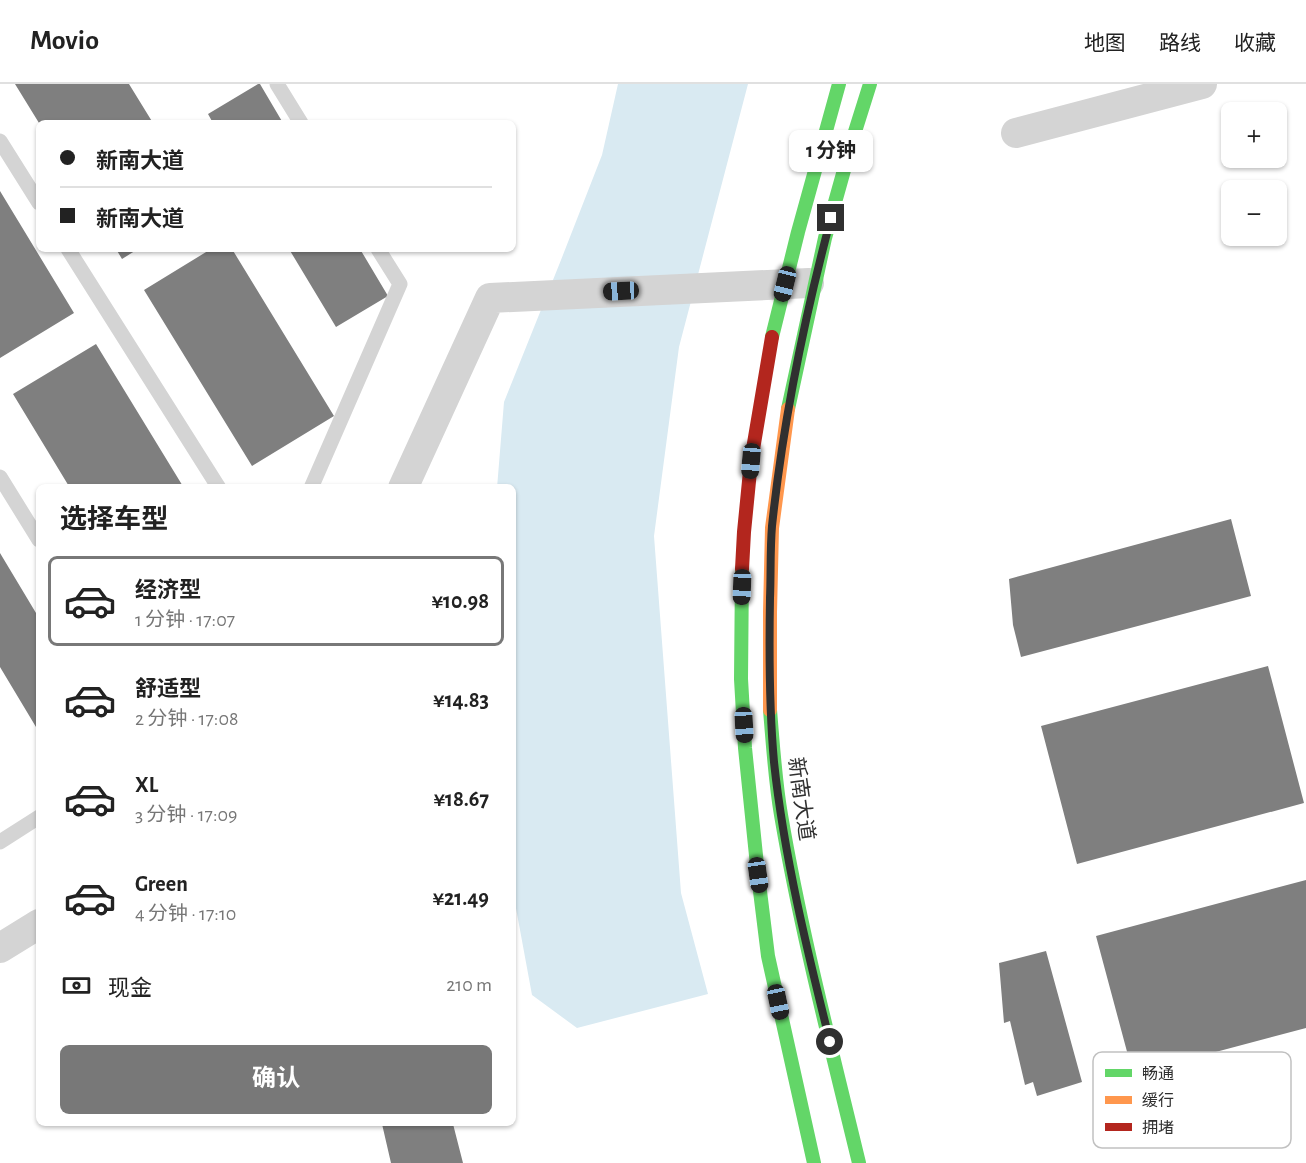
<!DOCTYPE html>
<html lang="zh">
<head>
<meta charset="utf-8">
<style>
  :root { --surface:#fff; --page:#f2f2f2; --text:#222; --muted:#767676; --line:#e0e0e0; --accent:#787878 }
  body { margin:0; font-family:"Alegreya Sans","Noto Sans SC",sans-serif; background:var(--page); color:var(--text); height:100vh; display:flex; flex-direction:column; font-size:22px; white-space:nowrap }
  * { box-sizing:border-box; margin:0 }
  p { font-size:20px; color:var(--muted) }
  .icon { flex:none; width:33px; height:33px; fill:none; stroke:currentColor; stroke-width:2; stroke-linecap:round; stroke-linejoin:round }
  .map { position:relative; flex:1; overflow:hidden }
  .sheet { position:absolute; left:36px; top:400px; width:480px; height:642px; display:flex; flex-direction:column; background:var(--surface); border-radius:9px; box-shadow:0 2px 4px #0004 }
  .sheet>* { flex:none }
  .top-card { position:absolute; left:36px; top:36px; width:480px; height:132px; border-radius:9px; box-shadow:0 2px 4px #0004; display:grid; align-content:center; height:132px; padding:0 24px; background:var(--surface) }
  .tools { position:absolute; left:1221px; top:18px; display:grid; gap:12px }
  .tools a { display:grid; place-items:center; width:66px; height:66px; border-radius:9px; background:var(--surface); box-shadow:0 2px 4px #0004; font-size:30px }
  .end { position:absolute; width:27px; height:27px; margin:-14px; border:8px solid #303030; background:#fff; box-shadow:0 0 0 3px #fff }
  .from { border-radius:50% }
  .bubble { position:absolute; height:42px; border-radius:9px; background:var(--surface); box-shadow:0 2px 4px #0004; font-size:20px; font-weight:700; line-height:42px; text-align:center }
  .car { position:absolute; width:18px; height:36px; margin:-18px -9px; border-radius:8px; box-shadow:0 0 4px 2px #0007; background:linear-gradient(#222 24%,#8ab4d8 0 40%,#222 0 76%,#8ab4d8 0 86%,#222 0) }
  .top-card b { display:flex; align-items:center; gap:21px; height:57px; font-size:22px }
  .top-card b+b { border-top:2px solid var(--line) }
  .top-card i { width:15px; height:15px; background:var(--text) }
  ul { padding:0; list-style:none }
  li { display:flex; align-items:center; gap:18px; height:90px; margin:0 12px 9px; padding:0 12px; border:3px solid transparent; border-radius:9px }
  li div { flex:1 }
  li b { display:block; font-size:22px }
  li em { font-style:normal; font-weight:700 }
  li.selected { border-color:var(--accent) }
  li>.icon { width:54px; height:54px; stroke-width:1.5 }
  h2 { padding:0 24px; font-size:27px; line-height:72px }
  .pay { display:flex; align-items:center; gap:15px; height:66px; padding:0 24px; font-size:22px }
  .pay p { margin-inline-start:auto }
  .cta { display:flex; gap:12px; margin-top:auto; padding:12px 24px }
  .cta a { flex:1; height:69px; border-radius:9px; background:var(--accent); color:#fff; font-size:24px; font-weight:700; line-height:69px; text-align:center }
  header { display:flex; align-items:center; gap:36px; box-sizing:border-box; height:84px; padding:0 30px; background:var(--surface); border-bottom:2px solid var(--line) }
  header strong { font-size:28px }
  nav { display:flex; gap:33px; margin-inline-start:auto; font-size:21px }
  .map>svg:first-child { display:block }
  .water { fill:#d9eaf2 }
  .building { fill:#7f7f7f }
  .lines { fill:none; stroke-linecap:round; stroke-linejoin:round }
  .lane { stroke:#d4d4d4; stroke-width:15 }
  .street { stroke:#d4d4d4; stroke-width:30 }
  .fast { stroke:#63d668; stroke-width:14 }
  .slow { stroke:#ff974d; stroke-width:14 }
  .jam { stroke:#b3261e; stroke-width:14 }
  .route { stroke:#303030; stroke-width:8 }
  .labels { text-anchor:middle; dominant-baseline:central; stroke-width:6; stroke-linejoin:round; paint-order:stroke }
  .street-label { font-size:21px; fill:#303030; stroke:#fff }
  .key { fill:#fff; stroke:#c1c1c1; stroke-width:1.5 }
  .key-label { font-size:16px; fill:#303030 }
</style>
</head>
<body>
<header>
<strong>Movio</strong>
<nav><a>地图</a><a>路线</a><a>收藏</a></nav>
</header>
<div class="map">
<svg width="1306" height="1079" viewBox="0 0 1306 1079">
  <rect width="100%" height="100%" fill="#fff"/>
  <path class="water" d="M618,0H748L679,263L654,452L681,809L708,910L577,944L532,911L513,808V404H497L504,318L561,176L602,71Z"/>
  <path class="building" d="M15,0H129L153,39H39Z
    M258,0H260L283,39H213L208,30Z
    M0,107L74,229L0,274Z
    M116,165H138L122,175Z
    M211,165H232L334,332L252,382L144,206Z
    M289,165H360L388,212L336,243Z
    M96,260L184,404H70L13,310Z
    M1231,435L1251,512L1021,573L1013,541L1009,495Z
    M0,469L39,534V648L0,583Z
    M1268,582L1304,719L1077,780L1041,642Z
    M1306,796V944L1133,990L1096,852Z
    M1046,867L1082,998L1037,1012L1033,998L1025,1001L1010,937L1004,939L999,879Z
    M382,1040H453L463,1079H391Z"/>
  <g class="lines">
    <path class="lane" d="M277,0L301,39
      M0,57L39,119
      M68,165L219,404
      M0,393L39,456
      M311,404L400,200L378,165
      M0,758L39,733"/>
    <path class="street" d="M1016,49L1202,0
      M403,404L490,214L809,199
      M0,864L39,840"/>
    <path class="fast" d="M772,253L798,148L839,0
      M788,325L825,154L853,54L870,0
      M742,485L741,595L745,664L758,791L768,872L814,1079
      M770,626C773,661 775,696 781,731C801,848 831,963 859,1079"/>
    <path class="slow" d="M770,626V528L772,444L788,325"/>
    <path class="jam" d="M742,485L744,448L751,377L772,253"/>
  </g>
  <g class="lines">
    <path class="route" d="M830,958C807,866 784,772 774,678C769,623 769,569 770,514C771,490 770,466 772,442C783,338 804,235 831,134"/>
  </g>
  <g class="labels">
    <g class="street-label">
      <text transform="translate(801 715) rotate(82)">新南大道</text>
    </g>
  </g>
  <rect x="1093" y="968" width="198" height="96" rx="9" class="key"/>
  <rect x="1105" y="985" width="27" height="8" fill="#63d668"/>
  <rect x="1105" y="1012" width="27" height="8" fill="#ff974d"/>
  <rect x="1105" y="1039" width="27" height="8" fill="#b3261e"/>
  <g class="key-label">
    <text x="1142" y="995">畅通</text>
    <text x="1142" y="1022">缓行</text>
    <text x="1142" y="1049">拥堵</text>
  </g>
</svg>
<div class="tools">
<a>+</a>
<a>−</a>
</div>
<i class="end from" style="left:830px;top:958px"></i>
<i class="end" style="left:831px;top:134px"></i>
<div class="bubble" style="left:789px;top:46px;width:84px">1 分钟</div>
<i class="car" style="left:785px;top:200px;rotate:194deg"></i>
<i class="car" style="left:621px;top:207px;rotate:267deg"></i>
<i class="car" style="left:751px;top:377px;rotate:185deg"></i>
<i class="car" style="left:742px;top:503px;rotate:182deg"></i>
<i class="car" style="left:744px;top:641px;rotate:177deg"></i>
<i class="car" style="left:758px;top:791px;rotate:172deg"></i>
<i class="car" style="left:778px;top:918px;rotate:168deg"></i>
<div class="top-card">
<b><i class="from"></i>新南大道</b>
<b><i></i>新南大道</b>
</div>
<section class="sheet">
<h2>选择车型</h2>
<ul>
<li class="selected"><svg class="icon" aria-label="car" viewBox="0 0 24 24"><path d="M5 17H2v-5l4-1 3-4h7l3 4 3 1v5h-3M9 17h6M6 11h13"/><circle cx="7" cy="17" r="2"/><circle cx="17" cy="17" r="2"/></svg><div><b>经济型</b><p>1 分钟 · 17:07</p></div><em>¥10.98</em></li>
<li><svg class="icon" aria-label="car" viewBox="0 0 24 24"><path d="M5 17H2v-5l4-1 3-4h7l3 4 3 1v5h-3M9 17h6M6 11h13"/><circle cx="7" cy="17" r="2"/><circle cx="17" cy="17" r="2"/></svg><div><b>舒适型</b><p>2 分钟 · 17:08</p></div><em>¥14.83</em></li>
<li><svg class="icon" aria-label="car" viewBox="0 0 24 24"><path d="M5 17H2v-5l4-1 3-4h7l3 4 3 1v5h-3M9 17h6M6 11h13"/><circle cx="7" cy="17" r="2"/><circle cx="17" cy="17" r="2"/></svg><div><b>XL</b><p>3 分钟 · 17:09</p></div><em>¥18.67</em></li>
<li><svg class="icon" aria-label="car" viewBox="0 0 24 24"><path d="M5 17H2v-5l4-1 3-4h7l3 4 3 1v5h-3M9 17h6M6 11h13"/><circle cx="7" cy="17" r="2"/><circle cx="17" cy="17" r="2"/></svg><div><b>Green</b><p>4 分钟 · 17:10</p></div><em>¥21.49</em></li>
</ul>
<div class="pay"><svg class="icon" aria-label="cash" viewBox="0 0 24 24"><path d="M3 7h18v10H3z"/><circle cx="12" cy="12" r="2"/></svg>现金<p>210 m</p></div>
<div class="cta"><a>确认</a></div>
</section>
</div>
</body>
</html>
